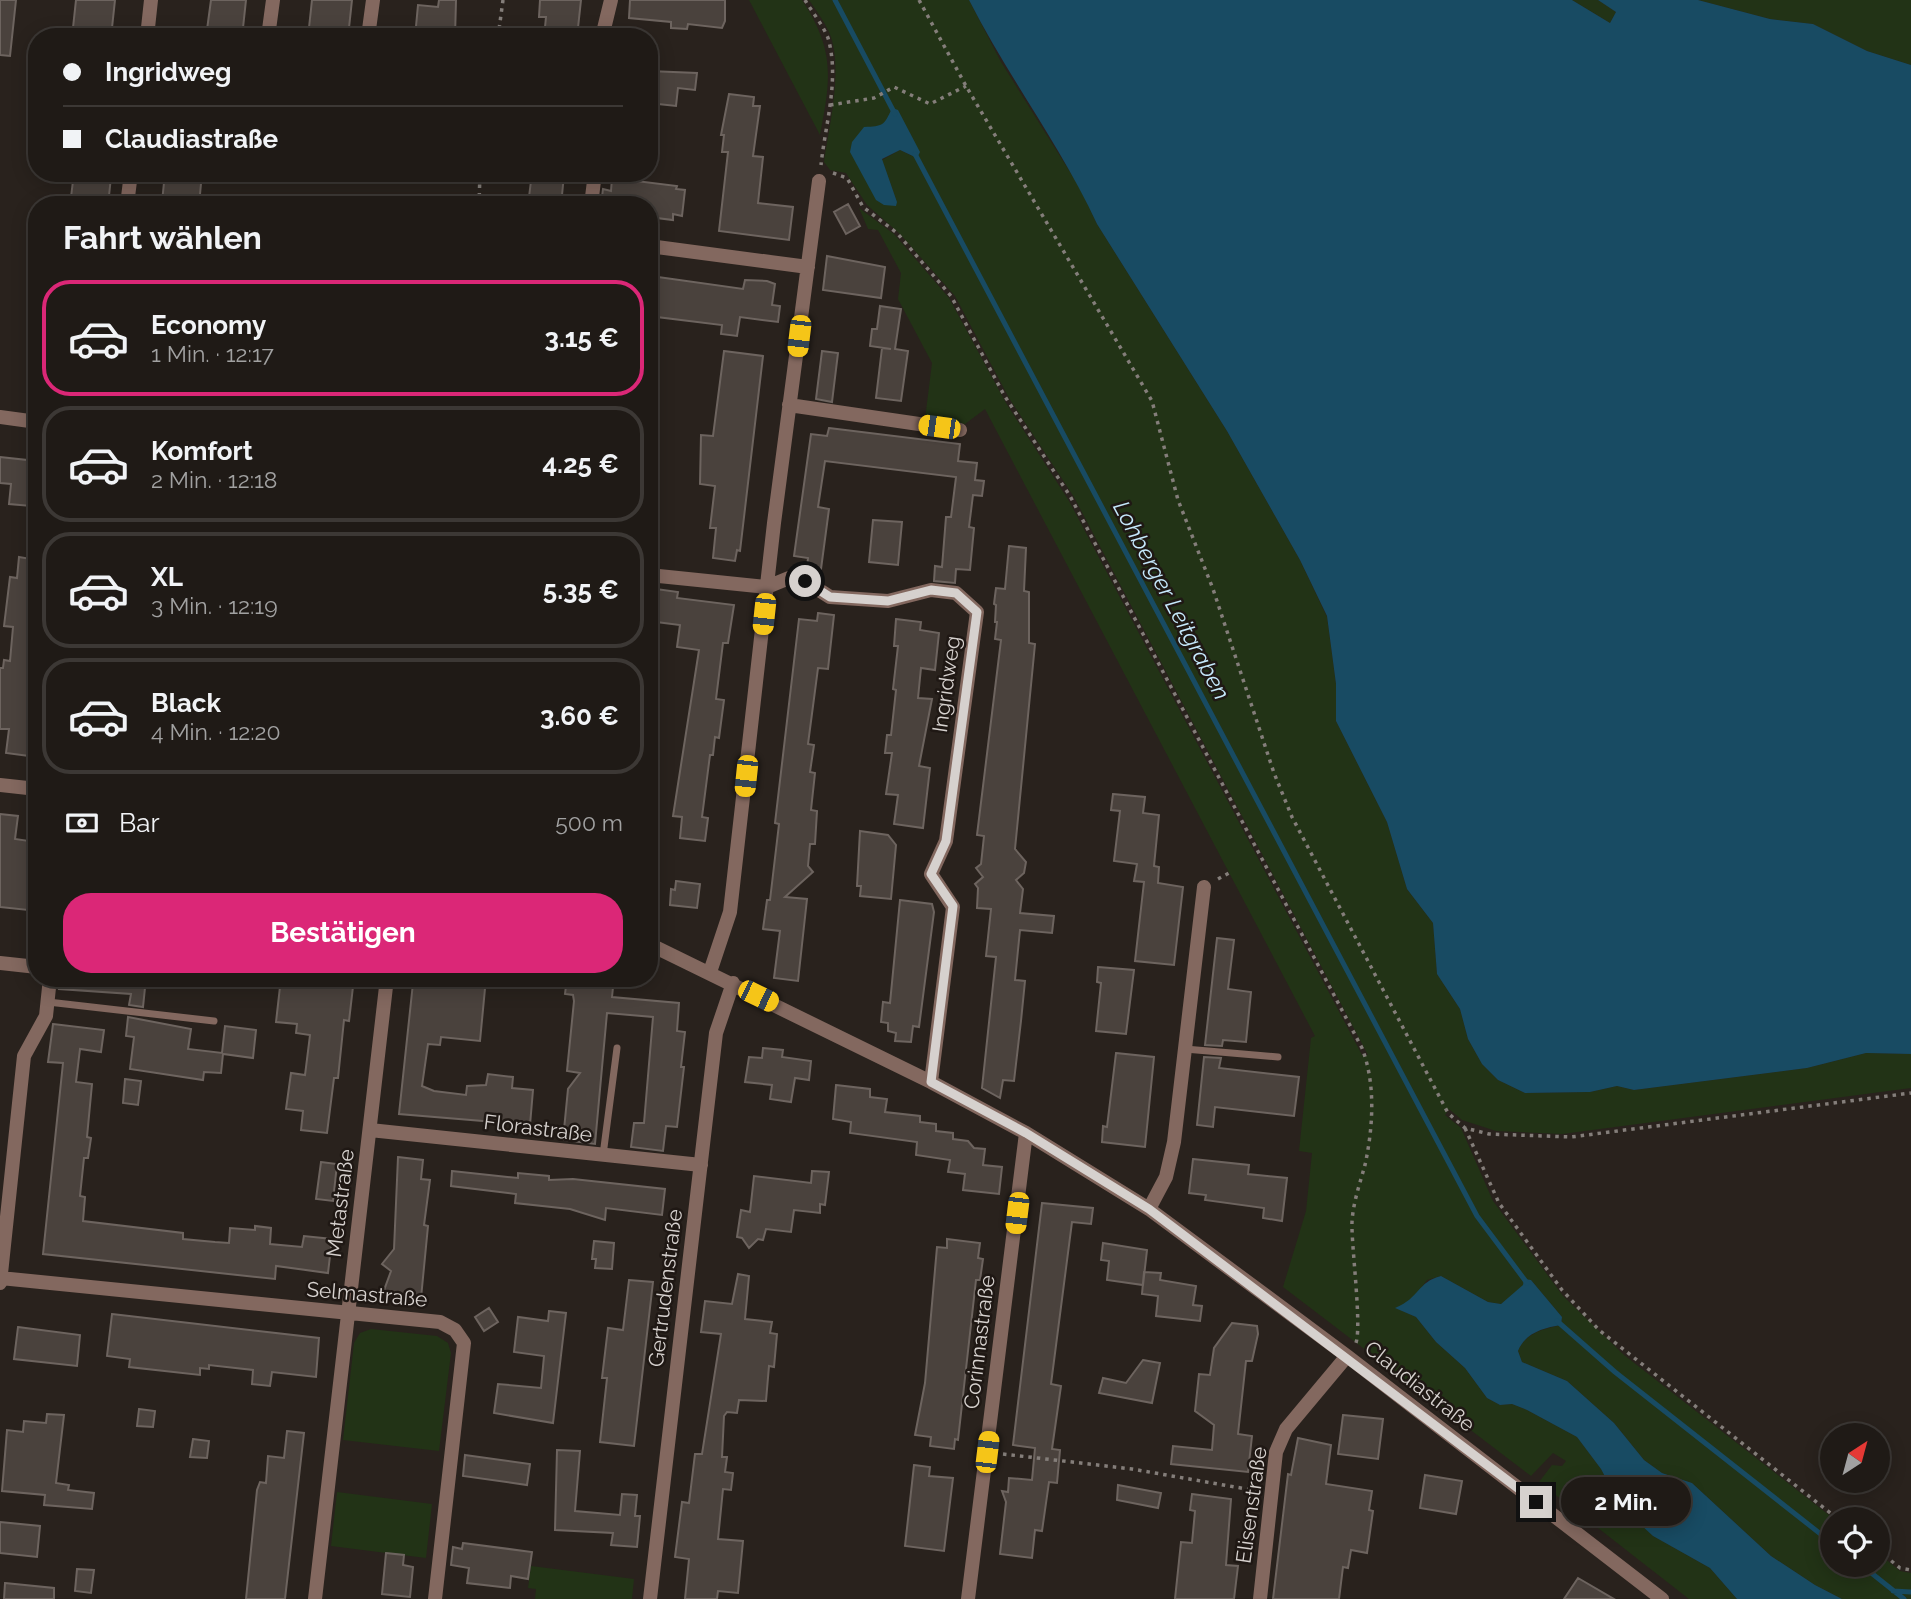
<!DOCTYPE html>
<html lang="de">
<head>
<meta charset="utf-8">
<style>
  :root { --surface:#1f1a16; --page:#27231f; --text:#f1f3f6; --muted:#a1a1a1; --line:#3c3835; --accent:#db2777 }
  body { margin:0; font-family:Raleway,sans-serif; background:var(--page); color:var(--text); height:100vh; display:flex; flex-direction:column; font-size:26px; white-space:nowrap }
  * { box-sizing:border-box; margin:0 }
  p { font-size:23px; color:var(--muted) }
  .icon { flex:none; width:38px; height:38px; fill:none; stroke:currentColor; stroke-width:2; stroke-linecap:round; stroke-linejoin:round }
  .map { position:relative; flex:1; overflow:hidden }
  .side { position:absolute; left:28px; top:196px; width:630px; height:791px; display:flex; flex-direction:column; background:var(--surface); border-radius:28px; box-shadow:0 4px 18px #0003,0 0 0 2px var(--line) }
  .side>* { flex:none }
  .top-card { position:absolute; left:28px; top:28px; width:630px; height:154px; border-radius:28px; box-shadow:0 4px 18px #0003,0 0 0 2px var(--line); display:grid; align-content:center; height:154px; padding:0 35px; background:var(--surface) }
  .needle { width:46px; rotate:36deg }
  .tools { position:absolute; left:1820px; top:1423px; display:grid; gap:14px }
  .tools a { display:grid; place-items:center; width:70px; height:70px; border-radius:50%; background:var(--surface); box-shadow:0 4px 18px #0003,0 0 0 2px var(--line); font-size:35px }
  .end { position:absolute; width:32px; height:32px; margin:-16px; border:9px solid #d6d1ce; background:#111; box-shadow:0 0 0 4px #111 }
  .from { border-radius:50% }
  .bubble { position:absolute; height:49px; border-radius:24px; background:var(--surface); box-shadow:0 4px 18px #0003,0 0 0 2px var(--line); font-size:23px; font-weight:700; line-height:49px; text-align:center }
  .car { position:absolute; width:21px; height:42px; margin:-21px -10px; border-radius:9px; box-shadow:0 0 5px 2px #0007; background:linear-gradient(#f5c518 24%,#345 0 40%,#f5c518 0 76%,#345 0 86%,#f5c518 0) }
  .top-card b { display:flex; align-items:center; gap:24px; height:66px; font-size:26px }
  .top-card b+b { border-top:2px solid var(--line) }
  .top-card i { width:18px; height:18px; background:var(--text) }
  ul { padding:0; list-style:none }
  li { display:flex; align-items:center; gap:21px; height:116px; margin:0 14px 10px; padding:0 21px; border:4px solid var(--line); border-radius:28px }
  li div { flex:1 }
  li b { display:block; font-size:26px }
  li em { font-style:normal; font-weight:700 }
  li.active { border-color:var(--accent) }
  li>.icon { width:63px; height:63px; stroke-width:1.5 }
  h2 { padding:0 35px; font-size:32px; line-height:84px }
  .pay { display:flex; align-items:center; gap:18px; height:77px; padding:0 35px; font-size:26px }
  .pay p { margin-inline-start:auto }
  .cta { display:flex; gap:14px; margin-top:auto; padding:14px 35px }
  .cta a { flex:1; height:80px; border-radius:28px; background:var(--accent); color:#fff; font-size:28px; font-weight:700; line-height:80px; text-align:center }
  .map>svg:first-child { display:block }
  .green { fill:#223316; fill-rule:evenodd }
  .water { fill:#184b63 }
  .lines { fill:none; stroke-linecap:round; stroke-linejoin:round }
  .stream { stroke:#184b63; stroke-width:5 }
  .building { fill:#4a423d; stroke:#6d645f; stroke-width:2 }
  .path { stroke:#847e7a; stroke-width:3.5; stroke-dasharray:3.5 5; stroke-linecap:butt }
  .lane { stroke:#83685f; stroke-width:7 }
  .street { stroke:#83685f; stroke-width:14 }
  .route { stroke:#d6d1ce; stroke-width:9 }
  .labels { text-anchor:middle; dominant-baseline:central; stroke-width:5; stroke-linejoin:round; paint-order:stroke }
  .street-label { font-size:21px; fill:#d6d1ce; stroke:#1f1814 }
  .water-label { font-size:23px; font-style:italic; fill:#c6e9fc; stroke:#1f1814 }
</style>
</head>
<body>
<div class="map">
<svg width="1911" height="1599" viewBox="0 0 1911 1599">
  <rect width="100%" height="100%" fill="#29221d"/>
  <path class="green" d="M749,0H802C835,50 831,78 820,135Z
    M809,0H969L1001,62L1080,188L1097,224L1227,431L1300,560L1327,617L1336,684V721L1387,822L1407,889L1433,923L1437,974L1460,1009L1468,1039L1482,1064L1498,1080L1525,1093L1590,1092L1617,1086L1634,1090L1807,1068L1866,1053L1911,1054V1088L1562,1134L1496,1131L1462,1120L1449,1109L1445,1115L1461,1128L1493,1201L1563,1296L1624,1355L1834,1519L1832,1564H1878V1553L1900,1571L1911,1573V1599H1842L1815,1585L1771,1556L1692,1483L1662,1473L1644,1460L1614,1423L1567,1381L1522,1362L1518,1351C1525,1333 1543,1329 1561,1325L1562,1317L1531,1280L1501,1304L1488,1302L1441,1276L1427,1280L1411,1302L1396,1308L1416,1317L1436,1342L1465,1368L1487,1398L1500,1405L1512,1404L1527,1410L1577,1437L1601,1469L1613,1492L1653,1536L1710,1568L1737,1599H1689L1539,1482L1552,1465L1562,1466L1566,1461L1553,1453L1531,1476L1283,1287L1306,1211L1312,1153L1299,1151L1311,1038L1315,1036L985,409L965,424L925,419L932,363L898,299L901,273L878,230L868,229L859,208L894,234L949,298L1006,403L1069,501L1362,1055H1368L1074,497L1009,398L955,296L900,234L867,205L846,173L830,170L824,162C829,127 844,66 829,32C824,21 816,10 809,0ZM889,114L912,156L900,150L882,160L897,202L864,127L879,128L888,120Z
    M1572,0H1598L1616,12L1610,23Z
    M1698,0H1911V65L1867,51L1813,24L1770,19Z
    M436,196L481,202V205H435Z
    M371,1329L437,1336L448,1343L451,1353L439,1451L343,1440L354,1343L360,1333Z
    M337,1492L432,1504L426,1558L331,1546Z
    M531,1566L634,1579L632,1599H535L536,1589L528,1588Z"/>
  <path class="water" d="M969,0H1572L1610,23L1616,12L1598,0H1698L1770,19L1813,24L1867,51L1911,65V1054L1866,1053L1807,1068L1634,1090L1617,1086L1590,1092L1525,1093L1498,1080L1482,1064L1468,1039L1460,1009L1437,974L1433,923L1407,889L1387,822L1336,721V684L1327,616L1300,560L1227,431L1097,224C1061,146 1008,77 969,0Z
    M892,108L898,110L920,152L917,158L900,150L882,159L897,202L896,206L884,205L876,200L850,152L852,142L864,127C883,126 884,126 892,108Z
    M1441,1276L1488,1302L1501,1304L1523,1285L1524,1279L1531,1280L1562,1317L1561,1325C1543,1328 1525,1333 1518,1351L1522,1362L1567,1381L1614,1423L1644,1460L1662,1473L1692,1483L1771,1556L1815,1585L1842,1599H1737L1710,1568L1653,1536L1640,1524L1613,1492L1601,1469L1577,1437L1527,1410L1512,1404L1500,1405L1487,1398L1465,1368L1436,1342L1416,1317L1395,1308C1420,1298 1417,1282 1441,1276Z"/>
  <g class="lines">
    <path class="stream" d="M835,0L895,114
      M915,154L1477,1216L1527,1283
      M1557,1321L1615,1372L1832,1543
      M1860,1564L1904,1599
      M1893,1591L1911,1592"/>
  </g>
  <path class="building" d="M0,0H16L10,56L0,55Z
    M76,0H115L111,37H72Z
    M211,0H246L242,37H206Z
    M312,0H352L348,37H308Z
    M439,0H456L455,37H415L418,5L438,7Z
    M540,0H581L577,37H544L546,17H539Z
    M630,0H725V21L722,28L688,24L687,29L671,28V22L629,18Z
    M649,71L697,73L695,90L678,88L676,106L649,103Z
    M729,94L754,97L753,106H760L753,156L763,157L758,203L793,207L789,240L719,231L728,152H722L724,135H721Z
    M74,173L111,177L108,205H70Z
    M165,173H202L199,205L162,202Z
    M532,173L564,175L561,205H528Z
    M612,178L677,186L676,189L685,190L682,216L673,214V220L649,217V205H601L603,189L611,191Z
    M848,204L860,226L846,234L834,212Z
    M827,256L885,267L881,298L823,290Z
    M658,277L743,289L745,280L767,281L775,284L772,305L780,306L778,322L740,317L737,336L721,334L722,325L649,316V278Z
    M880,306L901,309L895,349L908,351L901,401L876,398L882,348L891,349L870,346L872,329H877Z
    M724,351L763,356L740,551L737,550L735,561L713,558L716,528H710L715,486L700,484L701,435L713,436Z
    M822,351L838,353L832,402L816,399Z
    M829,428L960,444L958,461L977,463L975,480L984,481L982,496L973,495L969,527L974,528L970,570L956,569L955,583L934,581L935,566L942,567L946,517H951L956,477L825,461L818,507L829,509L821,569L807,567L808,558L794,556L811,434L827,436Z
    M0,457L36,461L31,506L9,504L11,484L0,483Z
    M873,520L902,522L898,565L869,562Z
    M1009,546L1026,548L1024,591L1029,592V643L1035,644L1015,849L1026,862L1024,873L1016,880L1023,889L1020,913L1054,916L1052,933L1020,930L1015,980L1025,981L1021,1021L1014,1081L1003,1080L1000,1098L982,1088L996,957L986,956L991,909L977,908L978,888L975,884L983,877L976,868L981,864L984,836L977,835L1001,640L995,639L997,622H995L996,605L994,604L996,588L1005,589Z
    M19,557L37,560V757L6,753L9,729H0V668H3L4,660L10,661L13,627L4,626L10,577L17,578Z
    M649,588L678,592L677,598L734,605L728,643H723L716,699L724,700L719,738L715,737L713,755H710L702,817L708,818L705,841L680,838L682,817L673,816L699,650L677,647L680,625L649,621Z
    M818,613L834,615L828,669L818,668L808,744L814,745L810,772L815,773L811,810L817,811L815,844H810L808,866L813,872L785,897L807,899L798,981L774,978L780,931L763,929L767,900H770L779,824L775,823L799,619L817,621Z
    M896,619L921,622L920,630L939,633L935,670L921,668L918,698L932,699L919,766L930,768L923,828L894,824L898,795L886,794L892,753H885L887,735H891L896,690L893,689L898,646H894Z
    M1113,794L1145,797L1143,813L1159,815L1154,866L1159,867L1158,883L1183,887L1174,965L1135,961L1144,882L1134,881L1137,864L1114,861L1120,811L1111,810Z
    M0,814L18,816L15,839L36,842L28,910L0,907Z
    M860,831L888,835L896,845L891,899L860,896L861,886H857Z
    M676,881L700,884L697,908L670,905L671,889L675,890Z
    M900,900L932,904L934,912L919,1027L913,1026L911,1042L895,1041L896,1033L888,1031V1023L881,1022L883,1002L890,1003Z
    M1217,938L1234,940L1228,989L1251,992L1246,1042L1223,1040L1222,1046L1205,1045Z
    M1098,967L1134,970L1126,1034L1096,1031L1101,983L1097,982Z
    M60,978H146L143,1007L129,1005L131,994L59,989Z
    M281,978H354L349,1021L344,1020L338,1078H334L327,1133L301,1130L303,1111L286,1109L291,1073L305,1075L310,1035L296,1033L297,1024L276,1022Z
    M416,978H486L480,1041L441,1037L440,1045L428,1044L422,1086L434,1091L466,1095L467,1086L486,1085L488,1074L513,1077L512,1088L533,1090L530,1125L399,1114L413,983L416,984Z
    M567,978H614L612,997L679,1003L677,1031L685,1032L681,1067H684L677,1127L666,1126L663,1151L631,1147L634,1123H644L653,1017L607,1013L595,1144L563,1140L568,1089L580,1073L567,1071L574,1001L573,995L565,994Z
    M128,1017L191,1029L188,1049L222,1053L225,1026L256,1030L253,1058L223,1054L221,1073L204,1072L203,1080L130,1069L134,1037L126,1036Z
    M53,1024L104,1030L101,1052L80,1049L76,1082L92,1084L87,1137L91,1138L88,1158H84L80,1196L85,1197L83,1221L183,1233V1239L215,1242L229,1243L230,1228L255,1230V1226L271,1228L270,1244L302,1247L304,1236L332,1239L328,1273L276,1266L275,1279L43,1254L63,1063L48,1062Z
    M763,1048L783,1050L782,1057L811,1061L809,1080L795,1078L791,1102L770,1099L772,1085L745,1082L749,1057L762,1058Z
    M1116,1053L1154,1057L1145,1147L1102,1142L1103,1126L1107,1127Z
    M1204,1057L1221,1058L1219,1068L1299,1077L1294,1116L1215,1107L1213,1127L1197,1125Z
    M125,1079L141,1081L138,1105L123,1103Z
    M836,1085L870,1089V1097L887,1099L885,1112L920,1116V1122L936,1124V1131L953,1133V1139L968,1141L974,1148L985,1149L983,1165L1002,1167L999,1194L963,1190L965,1174L948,1172L950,1160L916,1155L917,1142L850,1133L851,1122L833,1119Z
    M398,1157L423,1160L421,1179L430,1180L424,1225L428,1226L421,1298L383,1293L391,1271L382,1264L394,1249Z
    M1193,1159L1249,1165L1248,1174L1287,1178L1282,1221L1263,1218L1264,1208L1205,1200L1206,1195L1189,1193Z
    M321,1162L337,1164L333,1201L316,1199Z
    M452,1171L518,1178V1173L549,1176V1180L573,1179L665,1189L662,1215L606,1208L605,1220L570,1209L515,1203L516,1194L451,1186Z
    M812,1171L829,1172L825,1205L820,1204V1213L794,1210L791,1232L766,1229L763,1240L758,1239L749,1248L742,1238L737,1237L741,1210L750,1212L754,1176L811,1183Z
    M1042,1203L1093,1208L1091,1224L1072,1222L1051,1384L1061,1386L1052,1449L1060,1450L1057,1483L1049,1482L1042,1531L1035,1530L1032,1558L1000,1554L1006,1502L1002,1491L1008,1492L1009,1478L1032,1480L1035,1448L1013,1445Z
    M947,1239L980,1243L978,1258L983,1259L980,1280H976L958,1440L955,1439L954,1449L930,1446L931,1437L915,1435L925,1383L937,1247L947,1248Z
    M594,1241L614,1243L612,1269L595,1268L596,1259H592Z
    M1103,1243L1147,1250L1143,1285L1107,1280L1109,1261L1101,1260Z
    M1144,1272L1161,1273L1160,1280L1196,1286L1193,1305L1202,1306L1200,1321L1156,1316L1158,1296L1142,1294Z
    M738,1274L749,1276L745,1319L772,1322L770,1333L777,1334L774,1367L769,1366L766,1401L739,1400L737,1413L727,1412L724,1416L722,1457H727L725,1472L733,1473L731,1490L723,1489L718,1539L743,1541L738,1593L718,1591L717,1599H685L689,1559L675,1557L682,1502L689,1503L695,1454H702L721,1334L701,1332L705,1301L732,1304Z
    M629,1280L653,1282L634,1446L600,1442L607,1378H602L608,1328L623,1330Z
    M489,1308L498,1322L484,1331L475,1317Z
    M549,1311L566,1313L553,1423L494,1413L498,1384L541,1388L544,1356L514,1352L518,1317L548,1321Z
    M112,1314L319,1338L316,1377L272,1372L270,1386L252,1384L253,1370L209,1365V1369L200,1368V1375L129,1367L130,1359L107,1356Z
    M1232,1323L1257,1326L1258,1334L1252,1361H1246L1238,1434L1252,1436L1248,1472L1171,1464L1173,1446L1212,1450L1214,1425L1195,1411L1199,1374L1210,1375L1214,1348Z
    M18,1327L80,1335L77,1366L14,1359Z
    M1143,1360L1160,1363L1152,1403L1099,1393L1103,1378L1126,1383Z
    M139,1409L155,1411L153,1427L137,1426Z
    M47,1414L64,1415L56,1483L69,1485L68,1490L94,1493L92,1509L44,1505L45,1495L2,1491L7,1430L23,1432L24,1421L46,1423Z
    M1343,1415L1383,1419L1378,1459L1338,1454Z
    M287,1431L304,1433L285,1599H246L257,1490L260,1482L266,1483L268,1456L284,1458Z
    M1298,1438L1331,1445L1326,1484L1372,1491L1369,1510L1373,1511L1367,1553L1351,1550L1348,1568L1343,1567L1339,1599H1273L1288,1474L1291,1475Z
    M193,1439L209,1441L207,1458L190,1457Z
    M557,1450L580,1451L575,1511L620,1515L622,1494L637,1495L635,1516H640L637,1547L611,1545L613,1533L555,1530Z
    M465,1455L530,1464L527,1485L463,1476Z
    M914,1465L930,1467L929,1476L953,1478L944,1551L905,1546Z
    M1425,1475L1462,1481L1456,1514L1420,1508Z
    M1118,1485L1161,1493L1158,1508L1117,1500Z
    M1192,1494L1231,1499L1226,1565L1238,1566L1234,1599H1175L1181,1542L1192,1543L1195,1511L1190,1510Z
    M0,1522L40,1526L37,1557L0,1553Z
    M463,1543L532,1552L528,1579L511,1576L510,1588L467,1583L469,1568L451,1565L453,1547L462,1549Z
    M386,1553L404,1555L403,1565L413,1567L410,1597L382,1594Z
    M77,1569L94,1570L91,1593L75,1591Z
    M1578,1578L1614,1599H1564Z
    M5,1583L54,1588V1599H4Z"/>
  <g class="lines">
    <path class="path" d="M805,0C812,12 823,25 828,38C840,79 825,125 821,165
      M919,0L966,86L1152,401L1178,500L1213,589L1274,773L1292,817L1448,1113L1465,1128L1489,1134L1571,1137L1911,1093
      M498,37L503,0
      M830,105L874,98L894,87L930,104L966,86
      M833,173L847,178L863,207L897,233L951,296L1004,395L1070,496L1362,1048C1376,1084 1373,1128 1365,1165C1360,1183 1353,1203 1352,1222C1351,1245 1363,1333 1355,1345
      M479,205L480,173
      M1218,879L1229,873
      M1465,1128L1499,1203L1562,1290L1599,1330L1838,1519
      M1003,1454L1132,1469L1258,1491
      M1878,1550L1900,1568L1911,1570"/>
    <path class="lane" d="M48,1002L214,1021
      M1185,1049L1278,1057
      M603,1155L617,1048"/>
    <path class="street" d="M147,37L151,0
      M268,37L273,0
      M368,37L373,0
      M602,37L611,0
      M127,205L131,173
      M591,205L595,173
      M649,246L808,267
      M789,405L960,430
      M0,417L37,422
      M649,575L767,587L789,578L805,581L830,597L888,601L931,590L956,593L977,612L946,841L931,874L953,907L931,1082
      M0,785L37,789
      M649,944L931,1082L1026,1133L1149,1209L1347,1356L1662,1599
      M0,963L37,967
      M710,972L730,912L774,523L819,181
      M370,1130L701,1165
      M1149,1209L1166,1177L1174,1142L1204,887
      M0,1278L440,1322L455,1330L464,1343L435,1599
      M0,1283L24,1056L46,1016L50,978
      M315,1599L387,978
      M650,1599L716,1033L733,983
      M968,1599L1026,1133
      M1260,1599L1276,1452L1286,1429L1347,1356"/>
  </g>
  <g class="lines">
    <path class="route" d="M805,581L830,597L888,601L931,590L956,593L977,612L946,841L931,874L953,906L931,1082L1026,1133L1149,1209L1536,1502"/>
  </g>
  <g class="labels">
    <g class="street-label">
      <text transform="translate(946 684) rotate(-82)">Ingridweg</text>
      <text transform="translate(538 1128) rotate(7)">Florastraße</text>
      <text transform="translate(340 1203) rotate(-83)">Metastraße</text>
      <text transform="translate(665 1288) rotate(-83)">Gertrudenstraße</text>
      <text transform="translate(367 1294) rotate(5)">Selmastraße</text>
      <text transform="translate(979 1342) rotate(-83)">Corinnastraße</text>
      <text transform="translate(1420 1386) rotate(38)">Claudiastraße</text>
      <text transform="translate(1251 1505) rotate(-82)">Elisenstraße</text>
    </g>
    <g class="water-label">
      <text transform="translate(1172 600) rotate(62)">Lohberger Leitgraben</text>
    </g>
  </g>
</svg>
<div class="tools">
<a><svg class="needle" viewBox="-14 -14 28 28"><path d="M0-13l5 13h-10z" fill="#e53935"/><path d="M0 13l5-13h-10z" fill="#a1a1a1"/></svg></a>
<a><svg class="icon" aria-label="locate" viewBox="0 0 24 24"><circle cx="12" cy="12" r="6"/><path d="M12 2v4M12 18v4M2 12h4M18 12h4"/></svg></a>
</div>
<i class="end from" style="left:805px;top:581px"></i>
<i class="end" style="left:1536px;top:1502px"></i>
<div class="bubble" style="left:1561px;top:1477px;width:130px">2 Min.</div>
<i class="car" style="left:799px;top:336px;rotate:187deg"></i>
<i class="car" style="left:939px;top:427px;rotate:278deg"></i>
<i class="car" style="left:764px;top:614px;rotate:186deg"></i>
<i class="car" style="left:746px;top:776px;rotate:186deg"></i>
<i class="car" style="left:758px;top:996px;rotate:116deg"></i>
<i class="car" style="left:1017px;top:1213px;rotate:187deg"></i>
<i class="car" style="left:987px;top:1452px;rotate:7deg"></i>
<div class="top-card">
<b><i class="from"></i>Ingridweg</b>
<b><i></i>Claudiastraße</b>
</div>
<section class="side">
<h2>Fahrt wählen</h2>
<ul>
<li class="active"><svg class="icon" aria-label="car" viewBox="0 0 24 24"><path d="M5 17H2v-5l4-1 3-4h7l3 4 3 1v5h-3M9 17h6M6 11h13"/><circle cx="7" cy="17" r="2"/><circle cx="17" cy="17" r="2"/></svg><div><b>Economy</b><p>1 Min. · 12:17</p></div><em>3.15 €</em></li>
<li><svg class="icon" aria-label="car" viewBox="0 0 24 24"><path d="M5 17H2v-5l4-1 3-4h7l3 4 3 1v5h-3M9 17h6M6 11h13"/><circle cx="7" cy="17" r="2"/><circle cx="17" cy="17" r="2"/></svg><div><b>Komfort</b><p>2 Min. · 12:18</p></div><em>4.25 €</em></li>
<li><svg class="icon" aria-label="car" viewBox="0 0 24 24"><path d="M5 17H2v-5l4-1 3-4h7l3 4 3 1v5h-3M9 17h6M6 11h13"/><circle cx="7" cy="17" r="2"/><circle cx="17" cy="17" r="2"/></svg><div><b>XL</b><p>3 Min. · 12:19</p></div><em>5.35 €</em></li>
<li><svg class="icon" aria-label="car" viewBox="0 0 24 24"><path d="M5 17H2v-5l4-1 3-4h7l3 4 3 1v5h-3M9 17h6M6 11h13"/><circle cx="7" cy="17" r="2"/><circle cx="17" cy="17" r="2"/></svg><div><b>Black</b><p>4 Min. · 12:20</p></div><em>3.60 €</em></li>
</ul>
<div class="pay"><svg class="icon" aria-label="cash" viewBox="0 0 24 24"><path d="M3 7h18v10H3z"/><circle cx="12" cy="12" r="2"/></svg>Bar<p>500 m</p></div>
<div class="cta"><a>Bestätigen</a></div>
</section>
</div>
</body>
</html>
